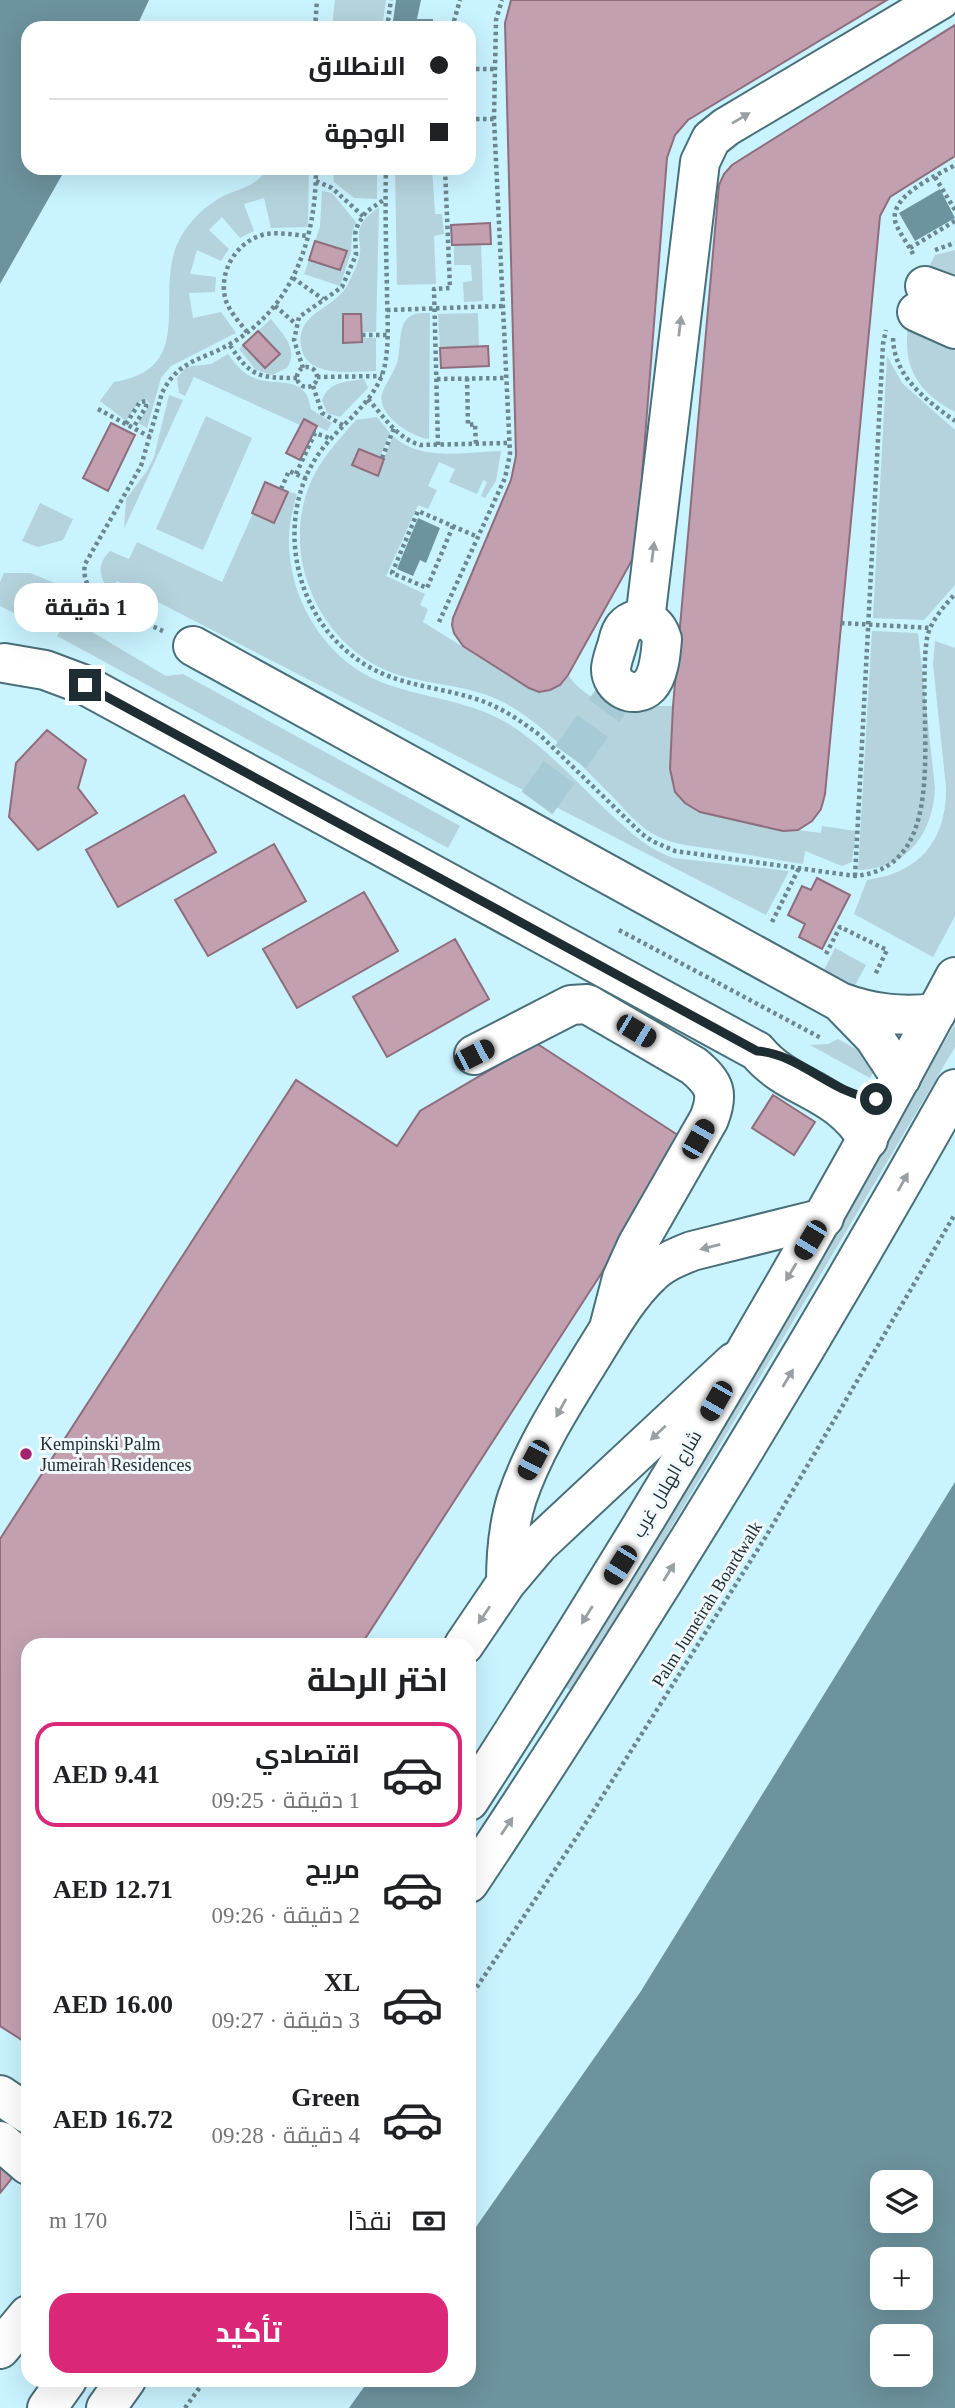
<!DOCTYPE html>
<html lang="ar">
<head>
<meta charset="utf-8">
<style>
  :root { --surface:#fff; --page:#f2f2f2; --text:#202124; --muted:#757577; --line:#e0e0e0; --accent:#db2777 }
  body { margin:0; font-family:"Times New Roman",Cairo,serif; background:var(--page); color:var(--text); direction:rtl; height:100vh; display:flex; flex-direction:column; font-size:26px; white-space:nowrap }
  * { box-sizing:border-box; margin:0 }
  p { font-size:23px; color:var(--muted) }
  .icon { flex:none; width:38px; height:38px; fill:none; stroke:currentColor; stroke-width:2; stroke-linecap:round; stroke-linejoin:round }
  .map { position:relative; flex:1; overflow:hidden; direction:ltr }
  .panel { position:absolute; left:21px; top:1638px; width:455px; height:749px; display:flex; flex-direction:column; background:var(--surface); border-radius:21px; box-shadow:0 7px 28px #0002; direction:rtl }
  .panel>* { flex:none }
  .top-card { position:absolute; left:21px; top:21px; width:455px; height:154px; border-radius:21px; box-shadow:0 7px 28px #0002; direction:rtl; display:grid; align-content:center; height:154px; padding:0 28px; background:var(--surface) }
  .buttons { position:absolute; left:870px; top:2170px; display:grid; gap:14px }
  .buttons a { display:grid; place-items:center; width:63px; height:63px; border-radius:14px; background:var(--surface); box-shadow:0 7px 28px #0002; font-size:35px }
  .end { position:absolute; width:32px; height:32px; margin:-16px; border:9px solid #1d2d32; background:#fff; box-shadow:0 0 0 4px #fff }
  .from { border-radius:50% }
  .bubble { position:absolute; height:49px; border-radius:21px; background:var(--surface); box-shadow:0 7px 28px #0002; font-size:23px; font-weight:700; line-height:49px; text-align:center; direction:rtl }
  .car { position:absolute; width:21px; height:42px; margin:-21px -10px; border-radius:9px; box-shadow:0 0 5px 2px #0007; background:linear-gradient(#222 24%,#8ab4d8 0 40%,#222 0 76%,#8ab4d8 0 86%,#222 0) }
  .top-card b { display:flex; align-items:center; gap:24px; height:66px; font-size:26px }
  .top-card b+b { border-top:2px solid var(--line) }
  .top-card i { width:18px; height:18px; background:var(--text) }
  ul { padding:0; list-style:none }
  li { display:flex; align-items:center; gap:21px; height:105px; margin:0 14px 10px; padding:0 14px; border:4px solid transparent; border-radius:21px }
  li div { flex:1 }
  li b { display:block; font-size:26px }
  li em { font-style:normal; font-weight:700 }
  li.active { border-color:var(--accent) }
  li>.icon { width:63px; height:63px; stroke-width:1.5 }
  h2 { padding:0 28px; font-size:32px; line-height:84px }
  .pay { display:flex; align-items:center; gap:18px; height:77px; padding:0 28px; font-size:26px }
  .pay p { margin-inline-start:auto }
  .cta { display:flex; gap:14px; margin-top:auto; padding:14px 28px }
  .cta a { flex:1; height:80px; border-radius:21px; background:var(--accent); color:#fff; font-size:28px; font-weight:700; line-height:80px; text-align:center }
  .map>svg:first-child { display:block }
  .green { fill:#b4d3dc }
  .water { fill:#6d939e; fill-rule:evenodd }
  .building { fill:#c3a0b0; stroke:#8e6d7c; stroke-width:2 }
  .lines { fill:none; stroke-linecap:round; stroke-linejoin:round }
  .minor-tunnel { stroke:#a7cbd6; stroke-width:38; stroke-dasharray:38 19; stroke-linecap:butt }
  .minor-casing { stroke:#496f7a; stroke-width:42 }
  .major-casing { stroke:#496f7a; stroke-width:42 }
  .path { stroke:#6b878f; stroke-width:4.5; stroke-dasharray:3.5 3.5; stroke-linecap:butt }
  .minor { stroke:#fff; stroke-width:38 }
  .major { stroke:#fff; stroke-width:38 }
  .oneway { fill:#99a0a3 }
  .route { stroke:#1d2d32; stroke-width:9 }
  .poi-dot { fill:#a52270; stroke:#f1f9fc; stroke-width:2.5 }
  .labels { text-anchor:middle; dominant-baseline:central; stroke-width:6; stroke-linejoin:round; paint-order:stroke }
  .poi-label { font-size:18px; fill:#1d2d32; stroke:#f1f9fc; text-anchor:start }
  .street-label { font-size:18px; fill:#1d2d32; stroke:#f1f9fc }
</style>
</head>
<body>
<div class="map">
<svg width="955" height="2408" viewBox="0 0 955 2408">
  <rect width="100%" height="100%" fill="#c9f3ff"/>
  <path class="green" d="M335,0H386L382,28H332Z
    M266,168H309L308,227L271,228L264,198L244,204L254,231L240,238L222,217L209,230L229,249L221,261L197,250L190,274L216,277L215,292L189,293L193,318L221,312L236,333L171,366L161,378L147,428L138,423L150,404L145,399L139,402L126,421L100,401L114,382C196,369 156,300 176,247C184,227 200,210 218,199C234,189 259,188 266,168Z
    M333,168H377V199L354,198L334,182Z
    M395,168H432L435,214H442L444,234L434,236L436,284L397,285Z
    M322,191L332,193L356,222L352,233L351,252L340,286L304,274L309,260L340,270L346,251L315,241L320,227Z
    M379,207L376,332H362L361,314L343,315V343L361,342V338H376V371C351,371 306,379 301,346C299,337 302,327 308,320C320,308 340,300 348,284C352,275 359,263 360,253C361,248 359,242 359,237C358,222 369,215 379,207Z
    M481,244L483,301L464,302L463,282L472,281L471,265H454V245Z
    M955,250V280L929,267L935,255Z
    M430,313L429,439C411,437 377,415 382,394C386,382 395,372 398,359C401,346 398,326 409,317C415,312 423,313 430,313Z
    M478,313L479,347L440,348L438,314Z
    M271,319C283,335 299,348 287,368L272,375L256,370L239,349L243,345L266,368L280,354L258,331Z
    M909,320L955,343V412C916,391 901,365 909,320Z
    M228,354C235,363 241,372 252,377C275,388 306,372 311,409L332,423L327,431L304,419L300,425L194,377L185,396L179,393L177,378L186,367L211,364Z
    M887,356L902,383L955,430V585L924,620L873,618Z
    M364,379L368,388L340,417L327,413L322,400C330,381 345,382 364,379Z
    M169,395L183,400L124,529L126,499L147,471L154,457Z
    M206,416L252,438L203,550L156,529Z
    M377,417L390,433L380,457L359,449L352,465L377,476L393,436C421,462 466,452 501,451L496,481L485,498L481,496L487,482L483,480L477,494L449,482L455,469L439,462L428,486L437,490L428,509L418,505L386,576L425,594L420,605L428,609L423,622L529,688C546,695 557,689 568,675C595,713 632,705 673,706L670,769L674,792L685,803L700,812L783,831L798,830L821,833L822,826L856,831L852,862L842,866L805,851L803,864C773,859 743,854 713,849C694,846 674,845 657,836C640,828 626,811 613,797C580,765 547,726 505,703C470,684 430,686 393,673C323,647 284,565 306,495C315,465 336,443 356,420Z
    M288,492L297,494C292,511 288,529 289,547C292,607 330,665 389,685C433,700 479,702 518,730C550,753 577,782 605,809C626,828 646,849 674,858L789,871L766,915L117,581L111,592C98,578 97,564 110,551L129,559L137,542L222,582L253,513L274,523Z
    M40,503L73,519L63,540L38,547L22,541Z
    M4,573H30L55,583L35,624L0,606V582Z
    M74,609L92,619L87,629L166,676L183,674L460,826L448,848L57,636Z
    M872,631L918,633L935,788C933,834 906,870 858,870Z
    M935,641L955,648V916L933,957L854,914L867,880C920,873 947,840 946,787L933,664Z
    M835,948L866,965L853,989L823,972Z
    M955,1024V1047L574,1692L564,1686Z
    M838,1039L879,1062L870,1078L810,1045L828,1044Z"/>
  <path class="water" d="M0,0H149L136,28H28V168H66L0,284Z
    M396,0H421L417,19H433V28H392Z
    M940,189L955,218L915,241L899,213Z
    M418,518L440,528L426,563L420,560L413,576L397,569Z
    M955,1482V2408H349L369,2380H469V2237L641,1991ZM882,2182H920V2221H882ZM920,2259V2298H882V2259ZM920,2336V2375H882V2336Z"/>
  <path class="building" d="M511,0H887L688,120L675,135L667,158L636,553L568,675L560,685L550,690L539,692L529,688L463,646L454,633L452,625L453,618L511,480L516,456L505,23Z
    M955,25V156L890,197L880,216L825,794L821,809L812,821L798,830L783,831L700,812L685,803L675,792L670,769L673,706L719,185L724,174L732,165Z
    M469,77H472V105H469Z
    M490,223L491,244L452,245L451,225Z
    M315,241L347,251L340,270L309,260Z
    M343,314H361L362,342L343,343Z
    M258,331L280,354L265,368L243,345Z
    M488,346L489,366L441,368L440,348Z
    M304,419L317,426L300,460L286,453Z
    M111,423L135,435L108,491L83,478Z
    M359,449L384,459L378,476L352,465Z
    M265,482L288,492L274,523L252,513Z
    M47,730L86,760L78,788L97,813L38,850L9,817L16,763Z
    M184,795L216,852L118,907L86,850Z
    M274,844L306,901L208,956L175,900Z
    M817,878L850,895L822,949L799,937L805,924L788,915L802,886L811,890Z
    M364,892L398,951L297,1008L263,949Z
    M455,939L489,999L387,1057L353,997Z
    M536,1043L687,1141L361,1645H28V2044L0,2026V1539L296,1080L397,1146L420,1111Z
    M773,1095L815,1122L794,1155L752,1128Z
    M0,2166L13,2177L0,2193Z"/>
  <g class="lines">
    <path class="minor-tunnel" d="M537,803L611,701"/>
    <defs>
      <path id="minor" d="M925,286L955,297
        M917,312L955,329
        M638,619C651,620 658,626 662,639C661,652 659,676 649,686C635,700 610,688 611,668C612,659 616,650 618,642C621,629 625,623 638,619Z
        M645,620L700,162L711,139L726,127L940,0
        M193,646L840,1002C873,1014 901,1017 936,1013
        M4,663L45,670L85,685L757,1051C790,1091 837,1088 868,1140
        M841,1003L874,1037L901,1078
        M474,1055L571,1005L587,1004L694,1066C715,1084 719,1093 709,1119L637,1245L622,1278L609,1328
        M506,1583C506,1554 508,1526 517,1498C534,1447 566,1399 594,1353C611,1326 627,1297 650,1275C662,1263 677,1257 692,1251L824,1218
        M464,1645L506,1583L539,1544L734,1362
        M0,2095L28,2114
        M0,2141L28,2165
        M0,2349L28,2315"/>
      <path id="major" d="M469,1801C642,1533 805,1258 955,977
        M469,1883C641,1624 803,1360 955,1089
        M47,2408L67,2380
        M106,2408L126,2380"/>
    </defs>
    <use href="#minor" class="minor-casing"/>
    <use href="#major" class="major-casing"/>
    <path class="path" d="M315,28L317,0
      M387,28L391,0
      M452,28L460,0
      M469,69H495
      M469,119H494
      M386,168C385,209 386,249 387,290C387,316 390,344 384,369C374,404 340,424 320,452C276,513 291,606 349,653C391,688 434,684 482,701C504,709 522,722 541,736L642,834L652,841L675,851L855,876C955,867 915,720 927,638C930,622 944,606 955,594
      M935,177L955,210
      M316,181L332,188L363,216
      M910,248L955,221
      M935,250L955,243
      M913,254C908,244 900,234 896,224C886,197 936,176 955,165
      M293,278L323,299
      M275,306L296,324
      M387,310L503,306
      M247,332C240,323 230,312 226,301C217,272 237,240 266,234C280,232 295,235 309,236
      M362,335H387
      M893,338C894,377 926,400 955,421
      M230,345C250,377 260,378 297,378
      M297 377a10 10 0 1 1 20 0a10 10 0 1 1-20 0Z
      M303,368L294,340L299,317L342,287L356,255L355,234L358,224L366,212L385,199
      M317,377L382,376
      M467,378L468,425L475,424L476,445
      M437,379L506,378
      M313,386L322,413L344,426
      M368,399C384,417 397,438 420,445L509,443
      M98,409L150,437
      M126,424L140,402L146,401V407L133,428
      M438,445L434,289L450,288L445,168
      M382,458L394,428
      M296,474L315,433L332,439
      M281,489L289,471L307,479
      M453,526L427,588L392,573L418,511L478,537
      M439,622L505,478L510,454L494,119L496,20L502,0
      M841,623L931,628
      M163,631C134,617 78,603 85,564L141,466L162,393C179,359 201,361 230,344C294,307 316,238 316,168
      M855,876L883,344L886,330
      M772,922L799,868
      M619,930L821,1038
      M826,954L840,927L887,950L875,975
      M469,1999L580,1832L765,1538L955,1214
      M185,2408L205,2380"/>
    <use href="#minor" class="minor"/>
    <use href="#major" class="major"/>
  </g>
  <defs><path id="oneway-solid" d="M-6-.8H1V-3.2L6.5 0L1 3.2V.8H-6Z" transform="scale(1.75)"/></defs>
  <g class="oneway">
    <use href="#oneway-solid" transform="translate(741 118) rotate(-31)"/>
    <use href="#oneway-solid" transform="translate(680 326) rotate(-83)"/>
    <use href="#oneway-solid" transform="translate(653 552) rotate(-83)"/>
    <use href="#oneway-solid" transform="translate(903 1182) rotate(-61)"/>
    <use href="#oneway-solid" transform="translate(710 1247) rotate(166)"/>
    <use href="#oneway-solid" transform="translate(791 1272) rotate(121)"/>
    <use href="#oneway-solid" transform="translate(788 1378) rotate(-59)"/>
    <use href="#oneway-solid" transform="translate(561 1408) rotate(119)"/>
    <use href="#oneway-solid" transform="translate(658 1433) rotate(137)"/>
    <use href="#oneway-solid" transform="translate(669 1572) rotate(-58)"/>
    <use href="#oneway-solid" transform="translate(484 1615) rotate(124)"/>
    <use href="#oneway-solid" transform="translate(587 1615) rotate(122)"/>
    <use href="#oneway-solid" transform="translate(507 1826) rotate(-56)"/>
  </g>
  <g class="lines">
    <path class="route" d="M85,685L757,1051C801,1054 831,1094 876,1099"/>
  </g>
  <circle class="poi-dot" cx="26" cy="1454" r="7"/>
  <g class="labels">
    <g class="poi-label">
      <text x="40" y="1444">Kempinski Palm<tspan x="40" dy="21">Jumeirah Residences</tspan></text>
    </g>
    <g class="street-label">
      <text transform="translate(667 1484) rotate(-60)">شارع الهلال غرب</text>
      <text transform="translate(707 1604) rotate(-58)">Palm Jumeirah Boardwalk</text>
    </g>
  </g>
</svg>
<div class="buttons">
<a><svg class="icon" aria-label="layers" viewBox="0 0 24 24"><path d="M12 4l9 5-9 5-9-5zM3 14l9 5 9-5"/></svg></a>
<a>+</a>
<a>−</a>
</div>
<i class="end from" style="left:876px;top:1099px"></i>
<i class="end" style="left:85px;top:685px"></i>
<div class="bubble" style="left:14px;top:583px;width:144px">1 دقيقة</div>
<i class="car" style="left:636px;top:1031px;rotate:121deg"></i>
<i class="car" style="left:474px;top:1055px;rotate:63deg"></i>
<i class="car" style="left:698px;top:1139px;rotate:30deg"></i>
<i class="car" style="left:810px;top:1240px;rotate:211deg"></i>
<i class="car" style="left:716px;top:1401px;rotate:210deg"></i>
<i class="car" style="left:533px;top:1460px;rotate:208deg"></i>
<i class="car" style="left:620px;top:1565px;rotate:212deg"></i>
<div class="top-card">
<b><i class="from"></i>الانطلاق</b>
<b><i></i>الوجهة</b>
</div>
<section class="panel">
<h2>اختر الرحلة</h2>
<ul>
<li class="active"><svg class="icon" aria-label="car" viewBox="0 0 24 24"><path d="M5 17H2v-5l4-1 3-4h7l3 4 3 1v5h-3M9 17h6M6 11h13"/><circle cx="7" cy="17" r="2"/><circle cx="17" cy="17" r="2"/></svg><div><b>اقتصادي</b><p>1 دقيقة · 09:25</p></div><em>AED 9.41</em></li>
<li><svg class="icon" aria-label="car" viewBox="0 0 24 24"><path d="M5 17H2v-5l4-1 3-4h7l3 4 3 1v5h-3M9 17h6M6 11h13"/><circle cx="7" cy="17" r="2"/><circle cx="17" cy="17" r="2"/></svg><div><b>مريح</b><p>2 دقيقة · 09:26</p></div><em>AED 12.71</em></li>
<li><svg class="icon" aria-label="car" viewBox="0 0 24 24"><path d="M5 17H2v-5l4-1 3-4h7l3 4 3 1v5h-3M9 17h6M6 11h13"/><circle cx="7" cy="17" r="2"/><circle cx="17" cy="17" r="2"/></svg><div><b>XL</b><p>3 دقيقة · 09:27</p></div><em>AED 16.00</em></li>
<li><svg class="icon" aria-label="car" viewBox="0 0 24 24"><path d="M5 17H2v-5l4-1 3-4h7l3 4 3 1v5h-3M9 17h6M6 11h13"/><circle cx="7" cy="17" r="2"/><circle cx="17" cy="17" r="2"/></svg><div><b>Green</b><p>4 دقيقة · 09:28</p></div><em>AED 16.72</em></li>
</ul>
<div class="pay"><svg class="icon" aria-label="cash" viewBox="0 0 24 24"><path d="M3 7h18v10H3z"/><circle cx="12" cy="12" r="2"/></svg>نقدًا<p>170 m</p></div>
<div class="cta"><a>تأكيد</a></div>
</section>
</div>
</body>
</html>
